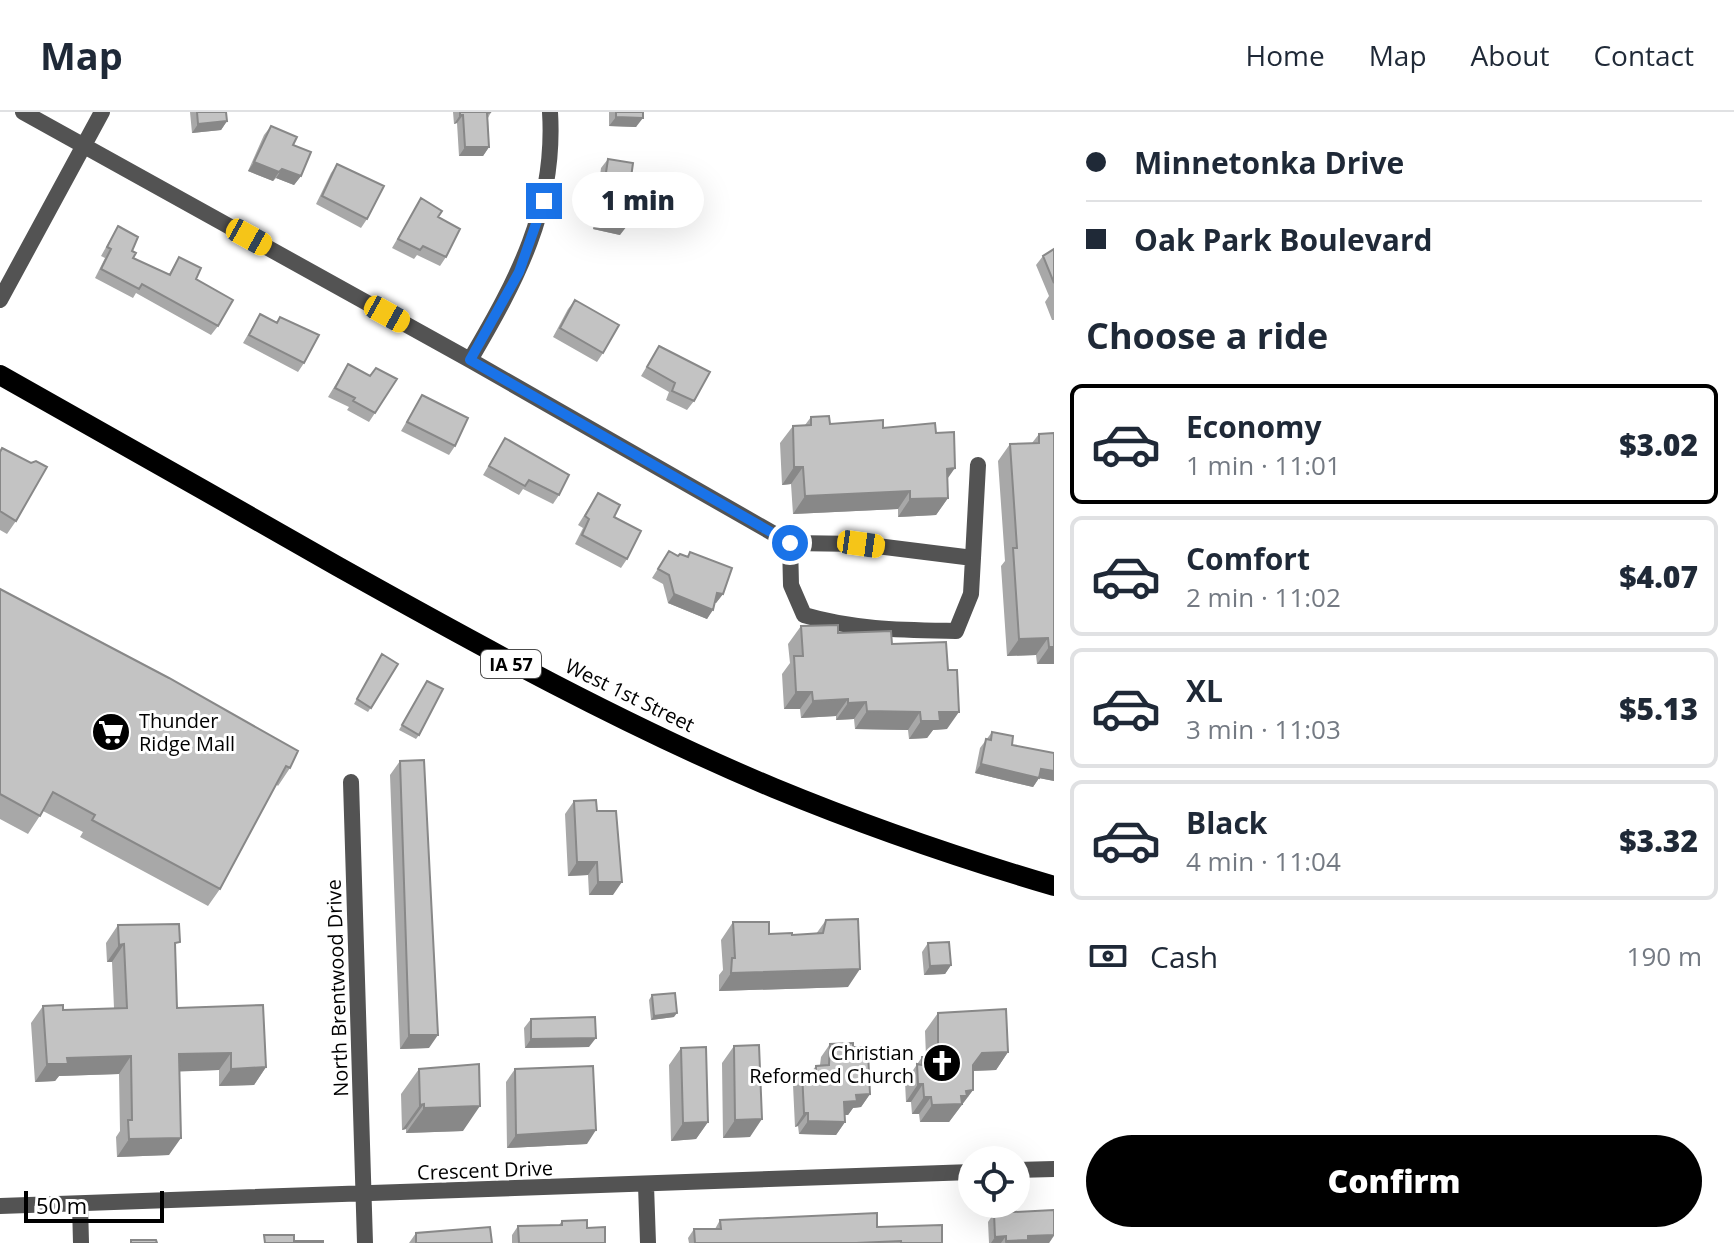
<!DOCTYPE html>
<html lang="en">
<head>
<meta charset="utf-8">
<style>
  :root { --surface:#fff; --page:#f2f2f3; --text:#1f2937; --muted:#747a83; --line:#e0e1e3; --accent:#000 }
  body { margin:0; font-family:"Open Sans",sans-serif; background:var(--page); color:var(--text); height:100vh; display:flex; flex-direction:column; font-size:30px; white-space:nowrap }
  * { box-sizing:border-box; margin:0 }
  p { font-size:26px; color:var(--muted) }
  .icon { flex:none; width:44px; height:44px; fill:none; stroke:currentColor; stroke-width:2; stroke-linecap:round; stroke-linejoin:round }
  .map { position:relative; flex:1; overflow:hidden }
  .details { display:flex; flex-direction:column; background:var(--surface); width:680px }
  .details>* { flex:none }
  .top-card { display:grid; align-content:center; height:176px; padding:0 32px; background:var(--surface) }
  .fabs { position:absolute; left:958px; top:1034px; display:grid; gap:16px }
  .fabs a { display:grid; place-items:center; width:72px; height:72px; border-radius:50%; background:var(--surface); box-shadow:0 8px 32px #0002; font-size:40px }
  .scale { position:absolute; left:24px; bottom:20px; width:140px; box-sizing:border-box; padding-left:8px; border:4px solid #000; border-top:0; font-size:22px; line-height:28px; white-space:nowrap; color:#000; -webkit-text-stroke:6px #fff; paint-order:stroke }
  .end { position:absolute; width:36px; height:36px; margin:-18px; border:10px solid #1a73e8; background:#fff; box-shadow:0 0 0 4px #fff }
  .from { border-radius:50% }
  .bubble { position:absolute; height:56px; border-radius:28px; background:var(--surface); box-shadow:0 8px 32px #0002; font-size:26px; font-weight:800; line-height:56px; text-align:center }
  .car { position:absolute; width:24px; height:48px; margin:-24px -12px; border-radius:10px; box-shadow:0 0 6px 2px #0007; background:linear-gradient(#f5c518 24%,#345 0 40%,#f5c518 0 76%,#345 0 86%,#f5c518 0) }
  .top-card b { display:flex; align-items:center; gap:28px; height:76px; font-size:30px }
  .top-card b+b { border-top:2px solid var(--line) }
  .top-card i { width:20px; height:20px; background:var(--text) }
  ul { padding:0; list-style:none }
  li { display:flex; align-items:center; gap:24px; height:120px; margin:0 16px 12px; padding:0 16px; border:4px solid var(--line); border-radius:12px }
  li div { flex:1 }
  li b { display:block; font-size:30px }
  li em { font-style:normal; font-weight:800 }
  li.on { border-color:var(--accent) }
  li>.icon { width:72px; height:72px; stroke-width:1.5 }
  h2 { padding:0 32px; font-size:36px; line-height:96px }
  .pay { display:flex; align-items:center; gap:20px; height:88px; padding:0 32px; font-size:30px }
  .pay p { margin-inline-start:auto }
  .primary-button { display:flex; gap:16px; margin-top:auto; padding:16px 32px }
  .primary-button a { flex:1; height:92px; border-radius:48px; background:var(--accent); color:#fff; font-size:32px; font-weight:800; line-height:92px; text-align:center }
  header { display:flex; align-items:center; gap:48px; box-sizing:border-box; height:112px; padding:0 40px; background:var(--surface); border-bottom:2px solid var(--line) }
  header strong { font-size:38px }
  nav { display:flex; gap:44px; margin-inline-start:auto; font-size:28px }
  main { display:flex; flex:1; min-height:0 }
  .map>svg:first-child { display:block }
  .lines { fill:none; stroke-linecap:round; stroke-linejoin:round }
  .minor { stroke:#535353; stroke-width:16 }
  .primary { stroke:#000; stroke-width:20 }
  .wall { fill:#a8a8a8 }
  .shaded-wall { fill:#888 }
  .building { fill:#c3c3c3; stroke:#888; stroke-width:2 }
  .route { stroke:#1a73e8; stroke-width:10 }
  .labels { text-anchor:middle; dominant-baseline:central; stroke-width:6; stroke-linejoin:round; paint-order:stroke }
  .shield { fill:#fff; stroke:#4c4c4c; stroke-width:2 }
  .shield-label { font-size:18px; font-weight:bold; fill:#000 }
  .street-label { font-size:20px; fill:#000; stroke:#fff }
  .poi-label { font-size:20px; fill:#000; stroke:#fff; text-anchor:start }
</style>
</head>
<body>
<header>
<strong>Map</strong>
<nav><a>Home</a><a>Map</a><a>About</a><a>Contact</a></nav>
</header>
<main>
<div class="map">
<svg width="1054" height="1131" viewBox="0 0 1054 1131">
  <rect width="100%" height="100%" fill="#fff"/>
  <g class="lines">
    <path class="minor" d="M23,0L470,248L790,431L861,432L973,446L971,482L956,519C905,518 854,518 804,503L791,473L790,431
      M0,188L102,0
      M470,248C517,168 556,96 550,0
      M973,446L978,353
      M351,670L365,1131
      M1016,1058L1054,1057
      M646,1073L648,1131
      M80,1092L81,1131
      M0,1094L972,1060"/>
    <path class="primary" d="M0,263C112,326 225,390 337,454C480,534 623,613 774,676C866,714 959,746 1054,774"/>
  </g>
  <path class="wall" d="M190,0H226L227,9L221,18L192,21Z
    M453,0H491L488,6L489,35L483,44H459L457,11L454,12Z
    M609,0H643L636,15L609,14Z
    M271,14L293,33L301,64L294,73L276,66L273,69L248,59L264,23Z
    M608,47L630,73L620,123L593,117L601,56Z
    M337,52L367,107L361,116L316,92L331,61Z
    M421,86L438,105L446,145L440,154L417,143L414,147L392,136Z
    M118,114L132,139L133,146L169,162L179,145L196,167L218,214L211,223L136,181L133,186L95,166L105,146L101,144Z
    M1054,137V208H1052L1045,190L1049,184L1036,153L1043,144Z
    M575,188L603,241L597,250L553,225L568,197Z
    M260,202L277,210L304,251L298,260L243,231Z
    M659,234L694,289L687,298L666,288L669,280L641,264Z
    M348,252L375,301L369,310L347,298L349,295L328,285Z
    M422,283L455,334L449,343L401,319Z
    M811,305L830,312L936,321L947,367L948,386L936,403L898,405V397L793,402L791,372L782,373L780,331L793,314L805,313Z
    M1039,322L1054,552H1037L1036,543L1007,544L1001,454L1005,449L998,349L1010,332L1032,331Z
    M505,326L559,383L553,392L523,377L519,383L483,363Z
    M0,339L16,409L7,422L0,418Z
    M598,381L627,447L621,456L575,432L583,416L578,413Z
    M669,439L678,444L687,445L690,440L723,482L716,491H715L707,507L668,491L663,472L652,466Z
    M0,477L290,656L278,674L276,672L220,777L208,794L80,725L83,720L43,699L28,722L0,707Z
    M801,514L892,532L947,617L933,618L927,626L909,627L908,618L855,617L854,607L836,608V604L801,606L800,597H784L782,562L790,551L788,532Z
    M379,547L398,552L368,600L354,592Z
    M427,569L419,623L416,627L399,618Z
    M992,620L1012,633L1054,641V669L1039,666L1033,675L975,661L980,636Z
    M400,649L429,936L400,937L390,663Z
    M574,689L597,699L613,783H589L588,763L568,764L565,702Z
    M826,808L848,875L719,879V863L723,858L721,828L733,810L769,822L792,823L816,822Z
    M118,813L175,837L177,896L266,955L254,973L219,974V958L180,959L169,1043L117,1045L116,1025L120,1019L119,962L59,964L55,969L35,970L31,911L43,894L63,898L114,896L112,850H107L106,831Z
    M928,831L951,853L945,862L924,863L922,840Z
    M652,883L674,905L651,908L649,888Z
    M938,901L1008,940L996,958L973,959V978L949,1010H920L919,1002H912L911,990H906L905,970L922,945H926L925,919Z
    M531,907L589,935L525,936L524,916Z
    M830,932L853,935L870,982L861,995L853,996L848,1003H844L845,1010L836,1023L799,1022L798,1014L795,1015L793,973L802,960H811L816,954L820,953L821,945Z
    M734,934L750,1025L723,1026L722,951Z
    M681,936L708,1010L696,1027L671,1029L669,953Z
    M419,957L463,1019L406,1021V1017L402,1018L401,982Z
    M515,957L587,1032L507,1036L506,970Z
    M1054,1098V1124L1049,1131H989L988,1110L994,1101Z
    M720,1108L877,1115L942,1131H689L688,1126L694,1117H715Z
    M562,1109L587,1116L605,1131H512V1123L518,1114L559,1113Z
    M416,1121L492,1131H409Z"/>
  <path class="shaded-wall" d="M460,3H463L457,11L454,12Z
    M616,5L643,6L636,15L609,14Z
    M227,9L221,18L192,21L198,12Z
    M465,35H489L483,44H459Z
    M254,50L279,60L273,69L248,59Z
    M282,57L301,64L294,73L276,66Z
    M599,108L627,114L620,123L593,117Z
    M794,355H803L791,372L782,373Z
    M955,356L943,373L947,357Z
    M910,379L898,397L793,402L805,384Z
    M948,386L936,403L898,405L910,387Z
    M717,481L723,482L716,491L711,490Z
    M674,482L713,498L707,507L668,491Z
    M1048,526L1036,543L1007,544L1019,527Z
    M1049,535H1054V552H1037Z
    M796,580H812L800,597H784Z
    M848,587L836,604L801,606L813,589Z
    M866,590L854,607L836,608L848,591Z
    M867,599L920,600L908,618L855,617Z
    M939,600H959L947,617L933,618L927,626L909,627L921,609Z
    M981,652L1054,659V669L1039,666L1033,675L975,661Z
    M577,750H597L588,763L568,764Z
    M598,770H622L613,783H589Z
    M124,832L112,850H107L119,833Z
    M951,853L945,862L924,863L930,854Z
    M860,857L848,875L719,879L731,861Z
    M677,901L674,905L651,908L654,904Z
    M409,923H438L429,936L400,937Z
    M596,926L589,935L525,936L531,927Z
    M1008,940L996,958L970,959L982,941Z
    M231,941L219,958L167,960L179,942Z
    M131,944L119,962L59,964L55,969L35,970L47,952L67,946Z
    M266,955L254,973L219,974L231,957Z
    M918,972H923L911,990H906Z
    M973,978L949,1010H920L932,993L966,979Z
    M870,982L861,995L853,996L848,1003H834L844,990L856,983Z
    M924,985H931L919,1002H912Z
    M424,992L406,1017L402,1018L420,993Z
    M480,994L463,1019L406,1021L424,996Z
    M804,1001H808L798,1014L795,1015Z
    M762,1007L750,1025L723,1026L735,1008Z
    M808,1009L845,1010L836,1023L799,1022Z
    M708,1010L696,1027L671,1029L683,1011Z
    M596,1018L587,1032L507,1036L516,1023Z
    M181,1026L169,1043L117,1045L129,1027Z
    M1054,1123L1049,1131H1005L1006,1129L1028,1124Z
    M1006,1124L1001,1131H991L995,1125Z"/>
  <path class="building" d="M197,0H226L227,9L198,12Z
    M460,0H491L487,1L489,35H465L463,3H460Z
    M616,0H643V6L616,5Z
    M271,14L297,25L293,33L311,40L301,64L282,57L279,60L254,50Z
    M608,47L633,51L630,73H633L627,114L599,108Z
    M337,52L384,74L367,107L322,84Z
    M421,86L442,99L438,105L460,117L446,145L423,134L420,138L398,127Z
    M118,114L138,125L132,139L136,141L133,146L170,163L179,145L201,156L196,167L233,188L218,214L142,172L139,177L101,157L111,137L107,135Z
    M1054,137V171L1043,144Z
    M575,188L619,213L603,241L560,216Z
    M260,202L277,211L280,205L319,223L304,251L249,223Z
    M659,234L710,260L694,289L672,279L675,271L647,255Z
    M348,252L370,264L376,256L397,267L375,301L353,289L355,286L335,276Z
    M422,283L468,306L455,334L407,310Z
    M829,304L830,312L883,308V316L935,311L936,321L954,320L955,356L947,357L948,386L910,387V379L805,384L803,355H794L793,314L811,313V305Z
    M1054,321V535H1049L1048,526L1019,527L1013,436H1017L1010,332L1039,331V322Z
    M505,326L569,363L559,383L529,368L525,374L489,354Z
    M2,336L31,351L36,349L47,355L16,409L0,399V340Z
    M598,381L620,393L614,405L641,419L627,447L582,423L589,407L585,404Z
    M669,439L678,444L680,442L688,445L690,440L732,456L723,482L717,481L713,498L674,482L669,463L658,457Z
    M0,477L169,566L298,639L290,656L286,654L220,777L92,708L95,703L53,680L40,704L0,682Z
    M838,513V521L891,519L892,532L946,530L948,558H957L959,600H939L940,609H921L920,600L867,599L866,590L848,591V587L813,589L812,580H796L794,544H803L801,514Z
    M382,542L398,552L371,596L357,587Z
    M427,569L443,577L419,623L402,613Z
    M992,620L1013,624L1012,633L1054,641V659L1041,657L1039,666L981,652L986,627L991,628Z
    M424,648L438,923H409L400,649Z
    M596,688L597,699H616L622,770H598L597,750H577L574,689Z
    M858,807L860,857L731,861L732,846H735L733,810H769V822L792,821V823L823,821L826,808Z
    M179,812L180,830L175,831L177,896L263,893L266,955L231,957V941L179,942L181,1026L129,1027L128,1008H132L131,944L67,946L68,952H47L43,894L63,893V898L127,896L124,832L119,833L118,813Z
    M949,830L951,853L930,854L928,831Z
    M675,881L677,901L654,904L652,883Z
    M1006,897L1008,940L982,941L973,953V978L966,979L967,984H961L962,992L932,993L931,985H924L923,972H918L917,952L922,953V945H938V901Z
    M595,905L596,926L531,927V907Z
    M853,931V935H864V941L868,940L870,982L856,983L857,989L844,990L845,1010L808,1009V1001H804L802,960H816V954L829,953L830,932Z
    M759,933L762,1007L735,1008L734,934Z
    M706,935L708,1010L683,1011L681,936Z
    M479,952L480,994L424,996V992L420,993L419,957Z
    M593,954L596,1018L516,1023L515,957Z
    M1054,1098V1123L1028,1124V1128L1006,1129V1124L995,1125L994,1101Z
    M877,1101V1115L942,1113V1131H901V1129L856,1131H695L694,1117H721L720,1108Z
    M587,1108V1116L605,1115V1131H519L518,1114L562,1113V1109Z
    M490,1115L492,1131H416V1121Z
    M264,1123H294V1129H323V1131H265Z
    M131,1128H156L157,1131H131Z"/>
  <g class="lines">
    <path class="route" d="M544,89L519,160L470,248L790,431"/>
  </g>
  <defs>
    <symbol id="supermarket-disc" viewBox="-11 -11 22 22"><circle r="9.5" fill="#000" stroke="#fff"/><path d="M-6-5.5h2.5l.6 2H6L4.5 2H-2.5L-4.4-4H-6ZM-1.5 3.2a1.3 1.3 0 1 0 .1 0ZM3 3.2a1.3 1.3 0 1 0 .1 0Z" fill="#fff"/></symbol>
    <symbol id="church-disc" viewBox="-11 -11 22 22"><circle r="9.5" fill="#000" stroke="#fff"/><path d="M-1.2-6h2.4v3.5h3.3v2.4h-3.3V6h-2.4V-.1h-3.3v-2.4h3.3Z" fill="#fff"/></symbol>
  </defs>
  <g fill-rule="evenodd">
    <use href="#supermarket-disc" x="89" y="598" width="44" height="44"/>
    <use href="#church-disc" x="920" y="929" width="44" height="44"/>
  </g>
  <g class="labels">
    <rect class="shield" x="481" y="538" width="60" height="28" rx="6"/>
    <g class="shield-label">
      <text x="511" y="552">IA 57</text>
    </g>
    <g class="street-label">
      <text transform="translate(630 583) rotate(26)">West 1st Street</text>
      <text transform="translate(337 876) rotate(-92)">North Brentwood Drive</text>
      <text transform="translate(485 1058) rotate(-2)">Crescent Drive</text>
    </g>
    <g class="poi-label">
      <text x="139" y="608">Thunder<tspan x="139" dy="23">Ridge Mall</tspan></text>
      <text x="914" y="940" text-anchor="end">Christian<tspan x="914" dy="23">Reformed Church</tspan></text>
    </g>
  </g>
</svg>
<div class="fabs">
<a><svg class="icon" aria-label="locate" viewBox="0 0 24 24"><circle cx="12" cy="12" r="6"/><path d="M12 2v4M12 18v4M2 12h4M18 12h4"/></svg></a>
</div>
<div class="scale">50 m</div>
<i class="end from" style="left:790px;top:431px"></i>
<i class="end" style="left:544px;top:89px"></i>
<div class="bubble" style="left:572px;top:60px;width:132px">1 min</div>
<i class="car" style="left:249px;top:125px;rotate:119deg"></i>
<i class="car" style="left:387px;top:202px;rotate:119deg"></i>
<i class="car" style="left:861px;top:432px;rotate:98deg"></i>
</div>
<section class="details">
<div class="top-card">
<b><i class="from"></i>Minnetonka Drive</b>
<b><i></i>Oak Park Boulevard</b>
</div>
<h2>Choose a ride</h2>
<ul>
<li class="on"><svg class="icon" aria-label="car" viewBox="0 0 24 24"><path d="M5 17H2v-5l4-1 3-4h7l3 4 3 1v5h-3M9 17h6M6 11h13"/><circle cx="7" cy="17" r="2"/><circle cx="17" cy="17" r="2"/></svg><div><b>Economy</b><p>1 min · 11:01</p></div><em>$3.02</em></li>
<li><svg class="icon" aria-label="car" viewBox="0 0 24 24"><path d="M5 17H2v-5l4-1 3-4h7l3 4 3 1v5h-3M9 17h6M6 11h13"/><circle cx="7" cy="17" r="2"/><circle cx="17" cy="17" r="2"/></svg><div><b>Comfort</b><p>2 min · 11:02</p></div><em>$4.07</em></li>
<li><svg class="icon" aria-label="car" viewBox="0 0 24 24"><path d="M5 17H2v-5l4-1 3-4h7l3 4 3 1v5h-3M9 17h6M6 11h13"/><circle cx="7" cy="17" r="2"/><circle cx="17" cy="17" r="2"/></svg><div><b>XL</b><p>3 min · 11:03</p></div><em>$5.13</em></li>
<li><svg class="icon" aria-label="car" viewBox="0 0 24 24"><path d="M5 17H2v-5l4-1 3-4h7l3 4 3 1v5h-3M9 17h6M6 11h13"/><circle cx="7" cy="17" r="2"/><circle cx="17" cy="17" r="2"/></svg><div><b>Black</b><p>4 min · 11:04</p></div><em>$3.32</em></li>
</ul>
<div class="pay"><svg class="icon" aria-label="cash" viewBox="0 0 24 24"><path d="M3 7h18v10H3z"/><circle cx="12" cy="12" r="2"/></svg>Cash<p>190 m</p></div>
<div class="primary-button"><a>Confirm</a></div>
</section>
</main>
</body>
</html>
